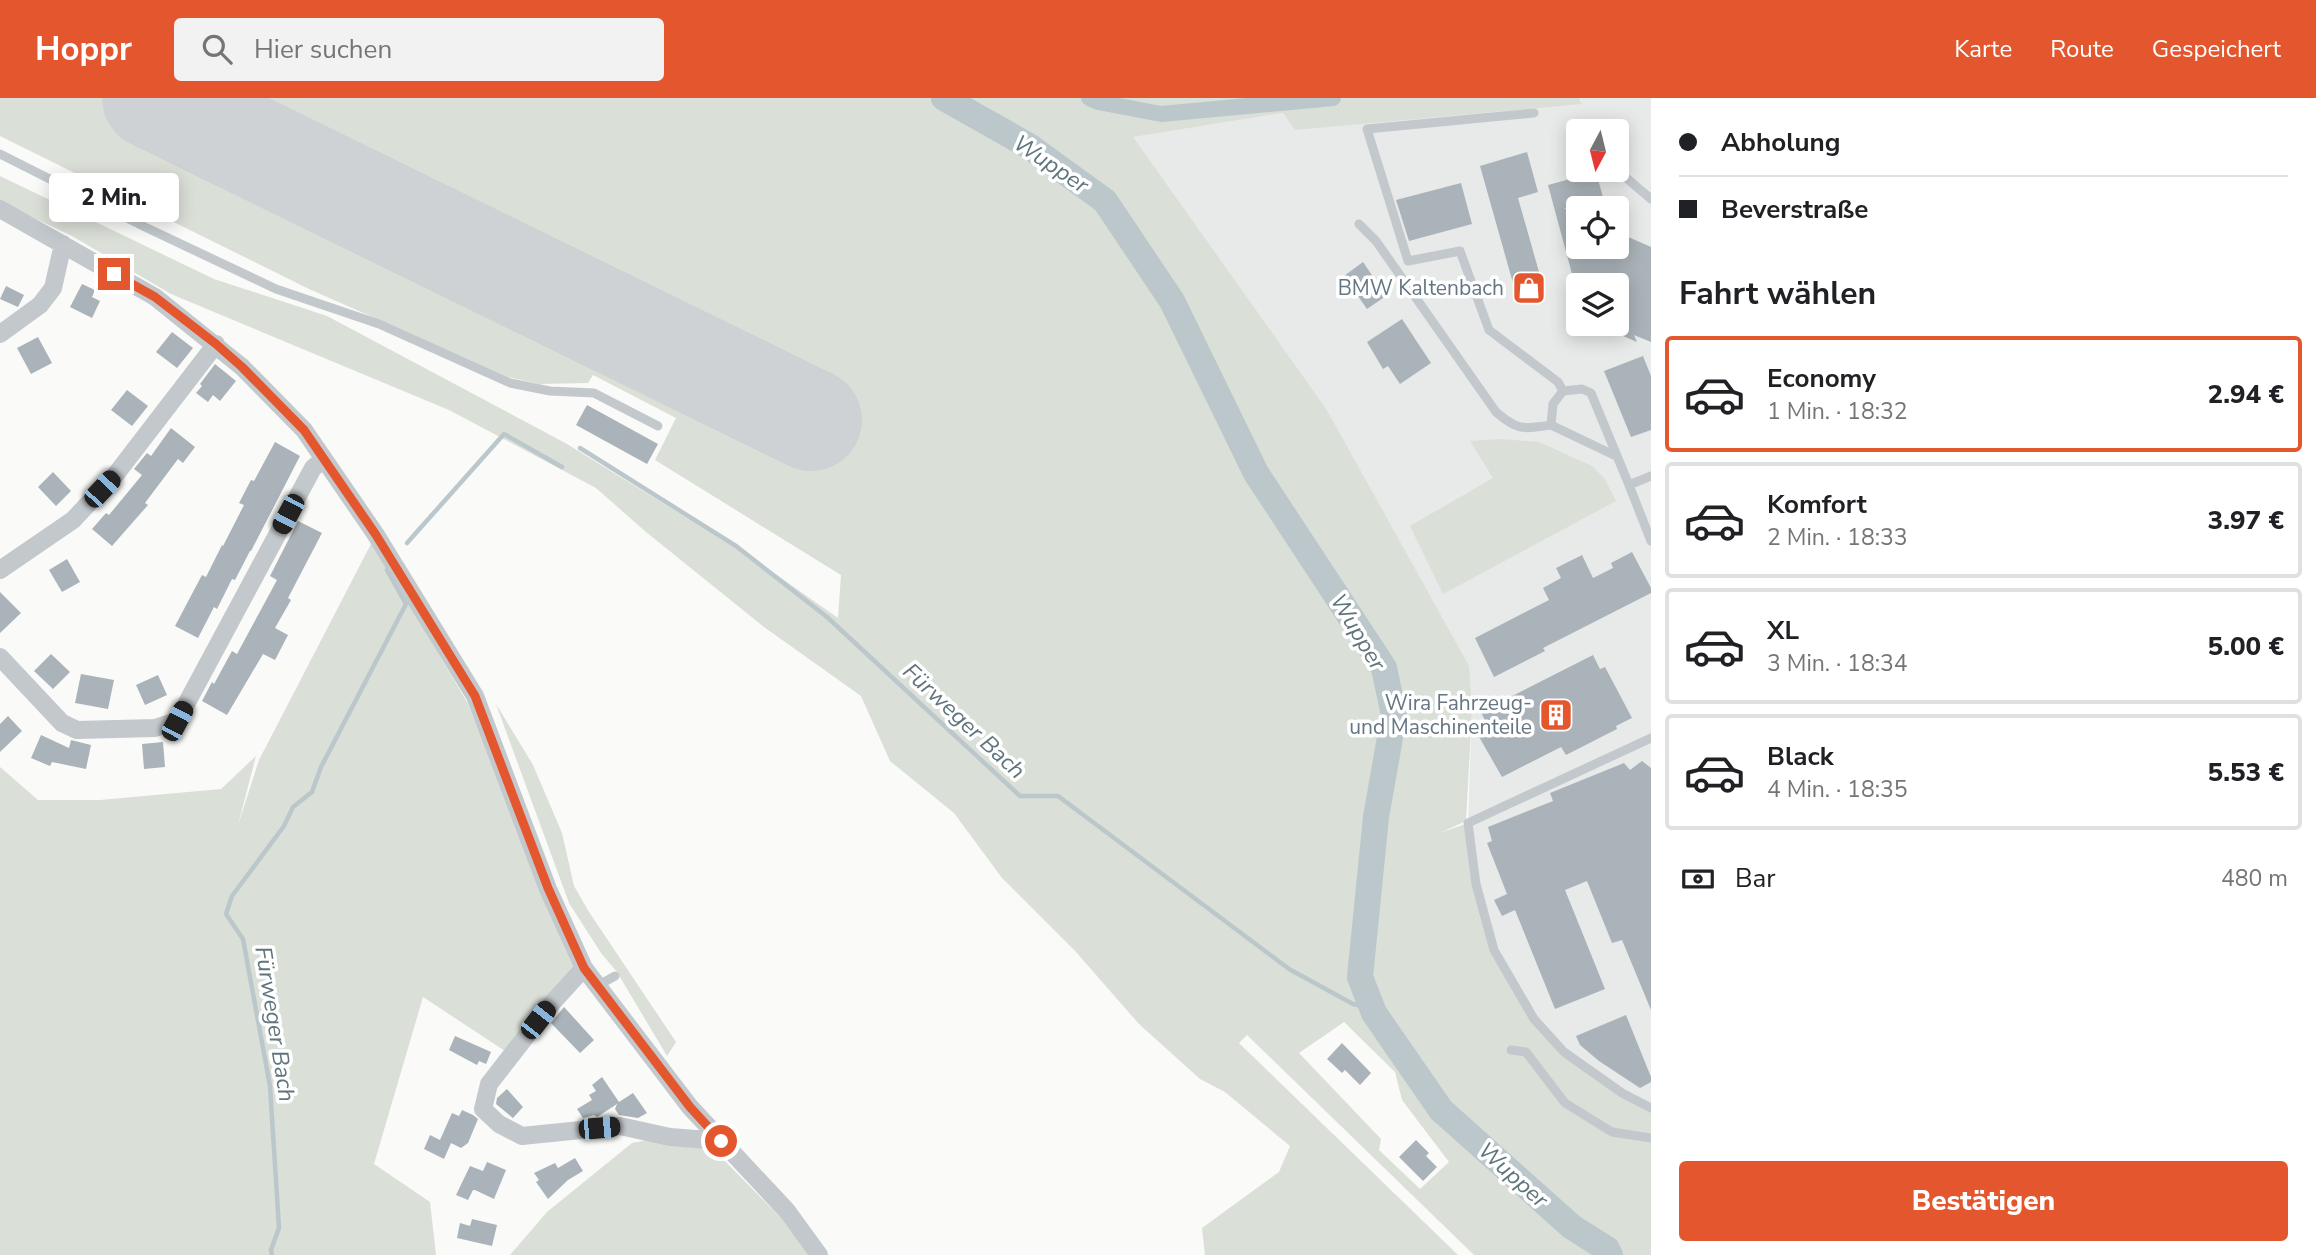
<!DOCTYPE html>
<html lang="de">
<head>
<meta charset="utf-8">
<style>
  :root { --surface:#fff; --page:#f2f2f2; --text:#202124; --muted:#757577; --line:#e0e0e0; --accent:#e4572e }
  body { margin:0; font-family:"Nunito Sans",sans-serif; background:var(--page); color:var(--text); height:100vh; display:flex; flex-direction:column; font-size:26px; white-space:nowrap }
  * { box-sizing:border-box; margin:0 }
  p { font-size:23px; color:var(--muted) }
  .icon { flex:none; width:38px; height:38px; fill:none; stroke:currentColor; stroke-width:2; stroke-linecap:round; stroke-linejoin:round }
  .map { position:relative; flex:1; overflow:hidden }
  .side { display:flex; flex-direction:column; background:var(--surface); width:665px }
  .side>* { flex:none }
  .hud { display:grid; align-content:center; height:154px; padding:0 28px; background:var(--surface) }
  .needle { width:46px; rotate:187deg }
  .tools { position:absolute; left:1566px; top:21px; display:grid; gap:14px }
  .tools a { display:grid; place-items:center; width:63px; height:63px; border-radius:7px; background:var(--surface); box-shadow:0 4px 18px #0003; font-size:35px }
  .end { position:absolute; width:32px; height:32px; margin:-16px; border:9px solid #e4572e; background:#fff; box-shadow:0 0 0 4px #fff }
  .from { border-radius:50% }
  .bubble { position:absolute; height:49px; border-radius:7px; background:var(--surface); box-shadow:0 4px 18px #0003; font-size:23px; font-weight:800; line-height:49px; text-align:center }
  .car { position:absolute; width:21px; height:42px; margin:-21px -10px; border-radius:9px; box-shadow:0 0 5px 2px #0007; background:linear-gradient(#222 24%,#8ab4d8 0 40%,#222 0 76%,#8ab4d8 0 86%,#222 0) }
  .hud b { display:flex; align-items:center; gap:24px; height:66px; font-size:26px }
  .hud b+b { border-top:2px solid var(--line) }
  .hud i { width:18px; height:18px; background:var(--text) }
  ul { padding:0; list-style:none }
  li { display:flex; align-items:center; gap:21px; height:116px; margin:0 14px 10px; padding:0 14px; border:4px solid var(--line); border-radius:7px }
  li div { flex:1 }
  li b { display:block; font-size:26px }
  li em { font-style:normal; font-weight:800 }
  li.current { border-color:var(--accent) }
  li>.icon { width:63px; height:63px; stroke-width:1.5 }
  h2 { padding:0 28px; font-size:32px; line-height:84px }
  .pay { display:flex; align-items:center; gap:18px; height:77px; padding:0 28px; font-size:26px }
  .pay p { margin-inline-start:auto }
  .primary-button { display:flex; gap:14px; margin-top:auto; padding:14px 28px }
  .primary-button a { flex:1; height:80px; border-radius:7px; background:var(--accent); color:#fff; font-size:28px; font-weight:800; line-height:80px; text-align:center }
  header { display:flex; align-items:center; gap:42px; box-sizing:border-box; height:98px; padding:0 35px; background:var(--accent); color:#fff }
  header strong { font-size:33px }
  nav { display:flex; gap:38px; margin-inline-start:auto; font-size:24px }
  .search { width:490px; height:63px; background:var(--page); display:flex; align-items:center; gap:18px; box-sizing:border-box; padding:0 24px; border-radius:7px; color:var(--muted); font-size:26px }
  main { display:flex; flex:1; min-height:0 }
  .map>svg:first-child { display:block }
  .built { fill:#e8e9e9; fill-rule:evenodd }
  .green { fill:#dadfd7; fill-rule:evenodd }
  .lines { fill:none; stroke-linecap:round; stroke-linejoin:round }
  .stream { stroke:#bbc7cb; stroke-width:4.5 }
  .canal { stroke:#bbc7cb; stroke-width:16 }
  .river { stroke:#bbc7cb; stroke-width:26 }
  .runway { stroke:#ced2d4; stroke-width:102 }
  .building { fill:#aab3b9 }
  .lane { stroke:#c3c8cc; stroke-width:9 }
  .street { stroke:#c3c8cc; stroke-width:18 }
  .route { stroke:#e4572e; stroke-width:9 }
  .labels { text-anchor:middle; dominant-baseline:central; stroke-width:7; stroke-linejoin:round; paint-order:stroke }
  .poi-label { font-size:21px; fill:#657683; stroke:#fff; text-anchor:end }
  .water-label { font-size:23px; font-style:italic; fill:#60757c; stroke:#fff }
</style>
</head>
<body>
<header>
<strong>Hoppr</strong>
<div class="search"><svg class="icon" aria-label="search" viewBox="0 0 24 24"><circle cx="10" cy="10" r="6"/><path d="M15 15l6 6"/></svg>Hier suchen</div>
<nav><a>Karte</a><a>Route</a><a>Gespeichert</a></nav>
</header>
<main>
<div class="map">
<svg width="1651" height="1157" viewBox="0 0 1651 1157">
  <rect width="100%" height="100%" fill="#fafaf8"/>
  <path class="built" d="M1579,0H1651V1010L1564,954L1534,921L1494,852L1468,725L1472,613L1468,568L1327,312L1132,39L1283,15L1582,5ZM1578,33H1617V72H1578ZM1578,110H1617V149H1578ZM1578,187H1617V226H1578Z"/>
  <path class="green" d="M0,0H1579L1582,6L1295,32L1283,15L1133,39L1327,312L1469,568L1472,613L1466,723L1440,735L1468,725L1494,852L1534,921L1564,954L1651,1010V1157H1474L1247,937L1239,945L1458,1157H1205L1202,1130L1279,1074L1290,1048L1225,994L1200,981L1139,926L1076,854L1002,780L954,715L890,663L861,598L764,529L646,434L596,390L449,312L171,196L72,138L0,104V78L214,181L327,218L567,346L757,463L838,520L841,477L655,362L676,320L593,277L588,285L539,286L508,279L309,191L0,38ZM1344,924L1395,974L1402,1002L1449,1064L1420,1091L1379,1052L1381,1041L1299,955Z
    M1500,341L1539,344L1592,368L1605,381L1616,403L1443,496L1410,428L1493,380L1470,343Z
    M372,444L467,604L557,818L576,870L511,957L423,899L374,1066L430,1104L436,1157H0V669L38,702H100L221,691L256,658L238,727L259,662Z
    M496,606L533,667L562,735L574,788L589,814L676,944L667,958L617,874L601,855L569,805Z
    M667,1038L718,1056L780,1119L808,1157H510L547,1114L632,1045Z"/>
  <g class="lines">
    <path class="stream" d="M580,350L736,448L827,519L1020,698H1058L1289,871L1353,906L1372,910
      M407,445L504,336L562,369
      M272,1157L271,1152L279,1130L270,988L243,841L226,816L232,798L284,728L293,709L312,694L321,669L406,506L387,472"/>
    <path class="canal" d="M1089,0L1098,4L1161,16L1333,0"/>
    <path class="river" d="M944,0L1029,48L1105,103L1172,203L1256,375L1384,570L1394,617L1376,719L1360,879L1374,915L1441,1012L1572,1129L1607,1151L1610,1157"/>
    <path class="runway" d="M153,0L811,322"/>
  </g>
  <path class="building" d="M1527,54L1538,94L1518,100L1545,195L1518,203L1480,68Z
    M1596,74L1606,110H1564L1578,117V149H1617V134L1651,149V244L1634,237L1637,244L1595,226H1617V187H1575L1548,87Z
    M1461,85L1472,126L1409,143L1396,102Z
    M1363,164L1386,198L1367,211L1344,178Z
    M82,186L95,192L92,199L100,203L92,220L70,209Z
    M6,188L24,197L18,209L0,201Z
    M1402,221L1431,265L1400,286L1388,268L1383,271L1367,244Z
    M172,234L193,250L177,270L156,254Z
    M38,239L52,265L31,276L17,250Z
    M1643,258L1651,278V332L1631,339L1604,273Z
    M215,266L236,283L220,303L213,297L208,304L196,295L202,288L200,286Z
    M127,292L148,308L132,328L111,312Z
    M587,307L658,346L647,366L576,327Z
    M171,330L195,349L183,365L178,361L145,405L148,407L112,448L92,431L106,415L109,417L142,377L134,371L147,355L151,358Z
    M275,344L300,358L251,453H250L235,482L232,481L217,511L214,509L198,540L175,528L202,477L206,479L222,447L223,448L244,407L239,405L251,382L254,383Z
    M53,374L71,393L56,408L38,389Z
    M298,423L322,435L288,500L291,502L275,530L288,537L275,562L263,556L227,617L202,603L212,584L214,586L232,553L237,556L277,482L270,478Z
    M1632,454L1651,490V495L1543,550L1545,553L1494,579L1475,540L1549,502L1543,490L1561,480L1556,470L1582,457L1593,480L1613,470L1611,465Z
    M67,461L80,484L62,494L49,472Z
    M0,494L21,515L0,535Z
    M51,556L70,574L53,591L34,573Z
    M1593,557L1600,571L1605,569L1632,620L1616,628L1617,631L1566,657L1561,649L1502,679L1478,637L1489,631L1481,614Z
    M81,576L114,582L108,611L75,605Z
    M158,577L167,597L145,607L136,587Z
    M8,618L22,633L0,654V626Z
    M41,637L69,650L71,642L91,647L86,671L52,664L50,668L31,660Z
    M163,644L165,669L144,671L142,646Z
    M1642,663L1651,670V912L1622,842L1612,845L1587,783L1565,792L1605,891L1555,911L1515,812L1502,818L1494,802L1507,796L1487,745L1492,743L1488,729L1553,703L1550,695L1624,665L1630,672Z
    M564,909L594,942L580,955L551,925Z
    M1626,917L1651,979V984L1640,990L1599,963L1580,947L1576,938Z
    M455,938L491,954L486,966L479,963L477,967L449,952Z
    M1342,945L1371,975L1360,987L1345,972L1342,975L1327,961Z
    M602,979L619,1004L633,995L647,1015L638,1020L619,1017L615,1011L617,1006L597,1019L594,1017L583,1020L577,1011L592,1002L589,997L596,993L592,987Z
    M507,991L523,1009L513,1020L496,1006L497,1000Z
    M462,1012L473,1017L478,1021L468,1045L461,1050L451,1045L444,1061L424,1051L430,1037L440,1042L452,1015L459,1018Z
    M1416,1042L1429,1055L1426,1058L1437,1069L1423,1083L1399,1059Z
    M575,1060L583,1073L568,1082L548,1101L536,1084L539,1082L534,1075L555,1065L558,1070Z
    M487,1064L506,1072L494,1101L475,1092H473L468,1102L456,1097L470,1068L483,1073Z
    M472,1121L497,1127L492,1148L457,1140L460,1125L470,1128Z"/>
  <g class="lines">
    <path class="lane" d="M1534,15L1367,31L1408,163L1460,153L1489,232L1558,284L1563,293
      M0,56L145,129L276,191L379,226L510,285L550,293L594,295L658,328
      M1617,72L1651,101
      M1359,126L1376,143L1496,314C1518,333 1523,331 1551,327
      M1616,358L1551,327L1553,306L1563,293L1582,291L1591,295L1629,387
      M1651,378L1629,387L1651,443
      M1651,640L1468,725L1476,786L1494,852L1534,921L1564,954L1622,995L1651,1010
      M597,888L615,878
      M1511,952L1526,954L1565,1005L1612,1034L1651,1040"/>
    <path class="street" d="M0,111L155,199L242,269L304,332L376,437L475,598L548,791L584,870L690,1009L787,1113L819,1157
      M0,236L40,207L53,190L63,146
      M0,472L73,422L116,376L216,246
      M0,559L62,625L77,632L155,630L177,623L313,370L324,361
      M584,870L552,905L489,986L483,1011L499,1026L522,1038L620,1028L670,1039L721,1043"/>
  </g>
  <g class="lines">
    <path class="route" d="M114,176L155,199L216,246L242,269L304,332L376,437L475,598L548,790L584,870L690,1009L721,1043"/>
  </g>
  <defs>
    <symbol id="shop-square" viewBox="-11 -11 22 22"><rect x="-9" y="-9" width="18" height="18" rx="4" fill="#e4572e" stroke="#fff"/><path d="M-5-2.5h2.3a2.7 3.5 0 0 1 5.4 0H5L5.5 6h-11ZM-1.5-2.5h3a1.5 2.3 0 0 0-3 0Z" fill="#fff"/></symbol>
    <symbol id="building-square" viewBox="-11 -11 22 22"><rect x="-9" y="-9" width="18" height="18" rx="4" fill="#e4572e" stroke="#fff"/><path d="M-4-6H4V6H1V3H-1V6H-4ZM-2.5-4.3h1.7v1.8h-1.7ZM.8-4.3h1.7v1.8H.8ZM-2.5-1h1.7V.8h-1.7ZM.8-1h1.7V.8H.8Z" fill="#fff"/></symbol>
  </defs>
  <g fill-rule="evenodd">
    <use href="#shop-square" x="1510" y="171" width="38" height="38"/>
    <use href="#building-square" x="1537" y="598" width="38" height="38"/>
  </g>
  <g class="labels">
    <g class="poi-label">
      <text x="1504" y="190">BMW Kaltenbach</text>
      <text x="1532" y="605">Wira Fahrzeug-<tspan x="1532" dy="24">und Maschinenteile</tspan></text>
    </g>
    <g class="water-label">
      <text transform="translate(1051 66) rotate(34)">Wupper</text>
      <text transform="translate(1358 534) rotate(59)">Wupper</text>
      <text transform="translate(964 623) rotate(43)">Fürweger Bach</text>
      <text transform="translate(275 926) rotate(81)">Fürweger Bach</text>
      <text transform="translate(1513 1077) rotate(42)">Wupper</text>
    </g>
  </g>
</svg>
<div class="tools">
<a><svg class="needle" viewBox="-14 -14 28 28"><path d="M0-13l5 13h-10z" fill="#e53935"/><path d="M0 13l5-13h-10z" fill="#757577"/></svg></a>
<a><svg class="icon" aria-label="locate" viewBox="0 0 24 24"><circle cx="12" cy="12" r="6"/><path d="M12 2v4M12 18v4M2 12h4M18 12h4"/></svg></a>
<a><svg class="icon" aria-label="layers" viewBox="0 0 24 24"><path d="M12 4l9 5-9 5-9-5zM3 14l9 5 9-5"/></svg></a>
</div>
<i class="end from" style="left:721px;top:1043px"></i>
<i class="end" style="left:114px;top:176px"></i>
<div class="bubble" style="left:49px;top:75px;width:130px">2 Min.</div>
<i class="car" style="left:102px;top:391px;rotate:43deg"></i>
<i class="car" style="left:288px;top:416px;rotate:208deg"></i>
<i class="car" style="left:177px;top:623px;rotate:28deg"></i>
<i class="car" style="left:538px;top:922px;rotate:38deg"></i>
<i class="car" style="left:599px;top:1030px;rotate:85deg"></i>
</div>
<section class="side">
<div class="hud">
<b><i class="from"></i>Abholung</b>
<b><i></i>Beverstraße</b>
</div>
<h2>Fahrt wählen</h2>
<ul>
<li class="current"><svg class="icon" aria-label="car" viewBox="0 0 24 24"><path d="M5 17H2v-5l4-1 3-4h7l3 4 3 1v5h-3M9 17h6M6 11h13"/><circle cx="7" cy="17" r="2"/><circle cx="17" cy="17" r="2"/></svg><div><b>Economy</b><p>1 Min. · 18:32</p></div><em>2.94 €</em></li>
<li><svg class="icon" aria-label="car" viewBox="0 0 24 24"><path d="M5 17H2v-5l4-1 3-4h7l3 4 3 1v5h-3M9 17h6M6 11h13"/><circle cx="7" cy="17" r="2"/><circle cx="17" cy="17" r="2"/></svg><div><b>Komfort</b><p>2 Min. · 18:33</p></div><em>3.97 €</em></li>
<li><svg class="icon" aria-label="car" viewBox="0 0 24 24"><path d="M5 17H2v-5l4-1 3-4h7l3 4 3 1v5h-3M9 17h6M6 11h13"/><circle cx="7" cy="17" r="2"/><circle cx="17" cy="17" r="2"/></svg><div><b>XL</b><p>3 Min. · 18:34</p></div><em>5.00 €</em></li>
<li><svg class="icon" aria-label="car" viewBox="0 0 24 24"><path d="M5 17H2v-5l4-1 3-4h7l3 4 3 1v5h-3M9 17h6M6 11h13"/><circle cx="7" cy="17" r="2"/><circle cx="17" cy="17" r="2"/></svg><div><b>Black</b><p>4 Min. · 18:35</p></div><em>5.53 €</em></li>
</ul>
<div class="pay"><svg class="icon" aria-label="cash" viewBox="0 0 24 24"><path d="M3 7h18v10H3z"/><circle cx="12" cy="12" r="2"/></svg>Bar<p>480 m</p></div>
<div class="primary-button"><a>Bestätigen</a></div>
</section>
</main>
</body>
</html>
